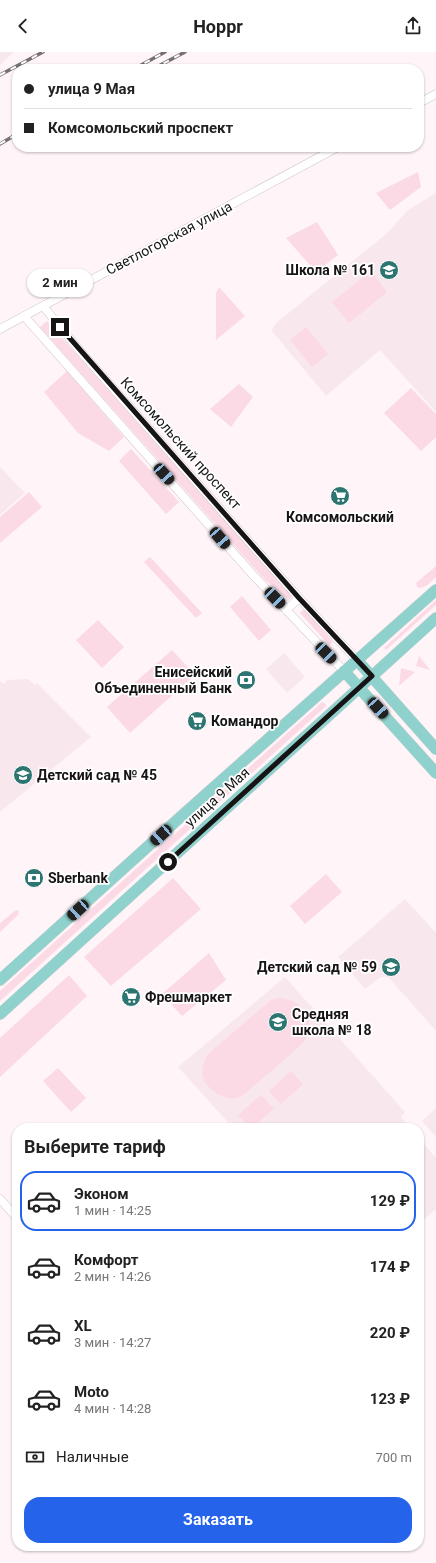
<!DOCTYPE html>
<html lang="ru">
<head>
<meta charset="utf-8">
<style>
  :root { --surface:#fff; --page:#f6f6f6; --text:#222; --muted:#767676; --line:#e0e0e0; --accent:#2563eb }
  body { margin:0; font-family:Roboto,sans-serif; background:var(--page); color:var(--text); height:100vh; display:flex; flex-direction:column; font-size:15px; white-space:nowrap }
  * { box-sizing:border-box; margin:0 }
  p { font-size:13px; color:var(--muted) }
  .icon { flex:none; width:22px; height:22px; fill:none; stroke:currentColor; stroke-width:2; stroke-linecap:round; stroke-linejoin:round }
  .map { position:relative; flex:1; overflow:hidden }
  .details { position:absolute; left:12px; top:1071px; width:412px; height:428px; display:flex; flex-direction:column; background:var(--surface); border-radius:16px; box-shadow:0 1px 3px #0004 }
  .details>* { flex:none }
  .top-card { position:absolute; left:12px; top:12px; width:412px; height:88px; border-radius:16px; box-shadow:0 1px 3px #0004; display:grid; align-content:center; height:88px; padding:0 12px; background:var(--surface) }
  .end { position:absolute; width:18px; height:18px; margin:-9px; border:5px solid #171415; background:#fff; box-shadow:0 0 0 2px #fff }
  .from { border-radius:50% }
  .bubble { position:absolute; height:28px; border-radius:14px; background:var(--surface); box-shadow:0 1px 3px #0004; font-size:13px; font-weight:700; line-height:28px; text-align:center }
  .car { position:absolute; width:12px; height:24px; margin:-12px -6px; border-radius:5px; box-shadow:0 0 3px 1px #0007; background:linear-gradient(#222 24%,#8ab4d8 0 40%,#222 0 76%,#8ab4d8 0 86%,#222 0) }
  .top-card b { display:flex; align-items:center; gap:14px; height:38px; font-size:15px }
  .top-card b+b { border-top:1px solid var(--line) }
  .top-card i { width:10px; height:10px; background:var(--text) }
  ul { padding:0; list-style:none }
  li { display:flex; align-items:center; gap:12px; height:60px; margin:0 8px 6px; padding:0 4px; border:2px solid transparent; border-radius:16px }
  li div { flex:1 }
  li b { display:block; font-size:15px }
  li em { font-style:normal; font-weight:700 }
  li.selected { border-color:var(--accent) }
  li>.icon { width:36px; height:36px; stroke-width:1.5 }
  h2 { padding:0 12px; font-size:18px; line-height:48px }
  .pay { display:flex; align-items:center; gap:10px; height:44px; padding:0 12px; font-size:15px }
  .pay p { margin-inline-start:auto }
  .action { display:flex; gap:8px; margin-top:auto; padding:8px 12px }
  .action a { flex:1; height:46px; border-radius:16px; background:var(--accent); color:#fff; font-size:16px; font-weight:700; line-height:46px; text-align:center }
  header { display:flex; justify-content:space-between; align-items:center; height:52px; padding:0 12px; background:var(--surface); font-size:18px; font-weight:700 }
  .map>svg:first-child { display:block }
  .built { fill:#f9e7ee }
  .green { fill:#fbd9e5 }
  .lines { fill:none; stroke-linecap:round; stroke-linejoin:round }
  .minor-casing { stroke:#cbc2c5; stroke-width:9 }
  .major-casing { stroke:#d5d5d5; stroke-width:12 }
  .minor { stroke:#fff; stroke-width:8 }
  .major { stroke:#8fd1cc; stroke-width:11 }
  .rail-casing { stroke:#767072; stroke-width:3.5 }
  .rail { stroke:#fff; stroke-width:2; stroke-dasharray:6; stroke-linecap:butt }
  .route { stroke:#171415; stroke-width:5 }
  .labels { text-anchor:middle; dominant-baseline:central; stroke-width:3.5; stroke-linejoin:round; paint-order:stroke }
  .street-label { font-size:14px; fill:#171415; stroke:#fff }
  .poi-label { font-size:14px; font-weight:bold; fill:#171415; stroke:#fff; text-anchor:start }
</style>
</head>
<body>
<header><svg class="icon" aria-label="back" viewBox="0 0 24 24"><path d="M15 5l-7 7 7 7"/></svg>Hoppr<svg class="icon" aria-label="share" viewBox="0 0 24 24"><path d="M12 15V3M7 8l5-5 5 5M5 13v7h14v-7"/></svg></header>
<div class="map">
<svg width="436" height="1511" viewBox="0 0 436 1511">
  <rect width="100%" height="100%" fill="#fff5f9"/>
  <path class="built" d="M0,0H14L0,13Z
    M436,141V360L380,298L326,344L271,278L276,271L385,183L408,158Z
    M0,415L25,441L0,463Z
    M284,601L305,625L287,641L266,617Z
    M28,627L35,633L37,631L91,685L0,760V630L1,629L4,632L7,628Z
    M405,847L436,881V979L388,925H381L365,937L338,905Z
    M285,925L405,1060L401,1065L410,1076H233L178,1015Z
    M436,1056V1085L422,1069Z
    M419,1086L436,1106V1157L419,1172Z"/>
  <path class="green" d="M418,120L421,135L390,158L376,141Z
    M317,170L338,203L316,220L286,186Z
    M371,219L387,240L349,271L332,250Z
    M219,235L245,264L216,288V241Z
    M47,269L292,544L289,548L265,528L40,275Z
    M306,275L328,302L312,315L290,288Z
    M67,319L124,385L109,399L78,381L44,340Z
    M239,332L253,345L231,375L210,357Z
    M411,336L436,362V385L421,399L384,361Z
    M131,397L179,450L166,462L119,409Z
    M29,440L42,455L0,491V465Z
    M150,505L202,561L196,566L144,510Z
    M436,514V525C430,530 425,538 417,535L416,531Z
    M242,544L271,578L259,589L230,555Z
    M436,548V553L386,598L384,596Z
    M304,557L333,590L329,593L300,561Z
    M98,568L124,595L102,616L76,588Z
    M172,598L195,623L130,681L107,655Z
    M419,604L430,618L416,614Z
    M401,616L415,620L399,634Z
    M322,650L326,652V654L0,949V939Z
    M326,822L342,840L305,872L290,854Z
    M173,826L201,857L111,934L84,905Z
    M16,858L19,859L18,863L0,880V871Z
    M209,901L226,928L182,964L162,942Z
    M69,923L87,944L0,1025V986Z
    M278,946C303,947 319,970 303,991C288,1005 272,1018 256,1032C251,1036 245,1043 239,1045C227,1050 212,1041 205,1030C200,1020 203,1010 209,1001L271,948Z
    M58,1016L86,1046L71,1060L43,1029Z
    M291,1019L303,1032L281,1052L269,1039Z
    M261,1043L274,1057L252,1076H250L238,1063Z"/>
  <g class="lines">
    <defs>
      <path id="minor" d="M419,51L436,42
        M43,254L80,299L299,546L357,608
        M24,264L253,523L344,619
        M0,277L338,95
        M286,558L299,546
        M0,1147L17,1166"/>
      <path id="major" d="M357,608L436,697
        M344,619L436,721
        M0,928L186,760L436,538
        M0,962L436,566"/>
    </defs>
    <use href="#minor" class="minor-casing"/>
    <use href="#major" class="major-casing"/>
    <use href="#minor" class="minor"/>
    <use href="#major" class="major"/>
    <defs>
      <path id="rail" d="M134,17L165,0
        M153,17L185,0
        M0,23L43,0
        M0,92L17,82"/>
    </defs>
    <use href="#rail" class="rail-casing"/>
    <use href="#rail" class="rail"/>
  </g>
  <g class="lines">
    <path class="route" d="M60,275L299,546L372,624L168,810"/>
  </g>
  <defs>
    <symbol id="school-disc" viewBox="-11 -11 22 22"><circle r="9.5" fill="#2c7570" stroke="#fff"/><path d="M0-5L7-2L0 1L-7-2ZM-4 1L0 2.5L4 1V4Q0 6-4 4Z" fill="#fff"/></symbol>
    <symbol id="supermarket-disc" viewBox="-11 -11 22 22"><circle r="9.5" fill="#2c7570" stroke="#fff"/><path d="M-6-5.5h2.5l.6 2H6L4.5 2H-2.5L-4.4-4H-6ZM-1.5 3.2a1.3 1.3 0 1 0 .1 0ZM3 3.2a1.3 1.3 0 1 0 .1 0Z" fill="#fff"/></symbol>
    <symbol id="bank-disc" viewBox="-11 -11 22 22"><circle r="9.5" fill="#2c7570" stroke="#fff"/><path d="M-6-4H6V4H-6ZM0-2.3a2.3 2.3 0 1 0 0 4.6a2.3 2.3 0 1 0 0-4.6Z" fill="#fff"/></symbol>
  </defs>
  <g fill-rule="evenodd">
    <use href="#school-disc" x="378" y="207" width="22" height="22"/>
    <use href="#supermarket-disc" x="329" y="433" width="22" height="22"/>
    <use href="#bank-disc" x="235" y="617" width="22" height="22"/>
    <use href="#supermarket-disc" x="186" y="658" width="22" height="22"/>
    <use href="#school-disc" x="12" y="712" width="22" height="22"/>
    <use href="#bank-disc" x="23" y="815" width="22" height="22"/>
    <use href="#school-disc" x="380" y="904" width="22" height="22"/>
    <use href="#supermarket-disc" x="120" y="934" width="22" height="22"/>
    <use href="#school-disc" x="267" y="959" width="22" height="22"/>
  </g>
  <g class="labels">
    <g class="street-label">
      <text transform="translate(169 186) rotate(-28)">Светлогорская улица</text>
      <text transform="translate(181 391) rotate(48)">Комсомольский проспект</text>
      <text transform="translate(217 745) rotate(-42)">улица 9 Мая</text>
    </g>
    <g class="poi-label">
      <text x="375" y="218" text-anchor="end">Школа № 161</text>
      <text x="340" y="465" text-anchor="middle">Комсомольский</text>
      <text x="232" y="620" text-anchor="end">Енисейский<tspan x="232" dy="16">Объединенный Банк</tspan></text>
      <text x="211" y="669">Командор</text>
      <text x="37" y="723">Детский сад № 45</text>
      <text x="48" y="826">Sberbank</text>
      <text x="377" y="915" text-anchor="end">Детский сад № 59</text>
      <text x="145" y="945">Фрешмаркет</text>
      <text x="292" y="962">Средняя<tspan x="292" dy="16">школа № 18</tspan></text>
    </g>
  </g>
</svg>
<i class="end from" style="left:168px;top:810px"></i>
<i class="end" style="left:60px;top:275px"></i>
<div class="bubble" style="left:27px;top:217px;width:66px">2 мин</div>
<i class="car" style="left:164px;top:422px;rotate:138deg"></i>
<i class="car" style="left:220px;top:486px;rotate:139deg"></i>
<i class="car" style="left:275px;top:546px;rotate:136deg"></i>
<i class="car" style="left:326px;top:601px;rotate:135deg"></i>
<i class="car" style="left:378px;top:656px;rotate:138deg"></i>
<i class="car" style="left:161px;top:783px;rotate:228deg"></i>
<i class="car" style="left:78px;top:858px;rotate:228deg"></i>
<div class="top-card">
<b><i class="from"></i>улица 9 Мая</b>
<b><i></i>Комсомольский проспект</b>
</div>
<section class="details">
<h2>Выберите тариф</h2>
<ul>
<li class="selected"><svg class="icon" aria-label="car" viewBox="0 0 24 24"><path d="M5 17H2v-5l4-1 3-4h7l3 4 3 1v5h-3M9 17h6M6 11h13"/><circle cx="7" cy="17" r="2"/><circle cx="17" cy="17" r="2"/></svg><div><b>Эконом</b><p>1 мин · 14:25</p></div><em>129 ₽</em></li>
<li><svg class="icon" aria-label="car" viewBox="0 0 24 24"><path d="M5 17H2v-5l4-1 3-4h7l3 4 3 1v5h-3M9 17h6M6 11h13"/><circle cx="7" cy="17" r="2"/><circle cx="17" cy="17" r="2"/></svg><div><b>Комфорт</b><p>2 мин · 14:26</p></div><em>174 ₽</em></li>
<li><svg class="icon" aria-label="car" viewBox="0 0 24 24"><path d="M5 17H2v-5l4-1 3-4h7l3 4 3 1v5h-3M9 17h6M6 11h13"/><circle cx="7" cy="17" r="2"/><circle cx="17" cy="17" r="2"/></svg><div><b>XL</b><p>3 мин · 14:27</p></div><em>220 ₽</em></li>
<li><svg class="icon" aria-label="car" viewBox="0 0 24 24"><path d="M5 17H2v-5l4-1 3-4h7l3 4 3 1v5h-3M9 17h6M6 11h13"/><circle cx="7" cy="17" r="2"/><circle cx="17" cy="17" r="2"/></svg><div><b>Moto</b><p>4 мин · 14:28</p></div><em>123 ₽</em></li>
</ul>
<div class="pay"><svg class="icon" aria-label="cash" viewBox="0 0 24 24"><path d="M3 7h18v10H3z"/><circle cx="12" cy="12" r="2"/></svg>Наличные<p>700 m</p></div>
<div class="action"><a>Заказать</a></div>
</section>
</div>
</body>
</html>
